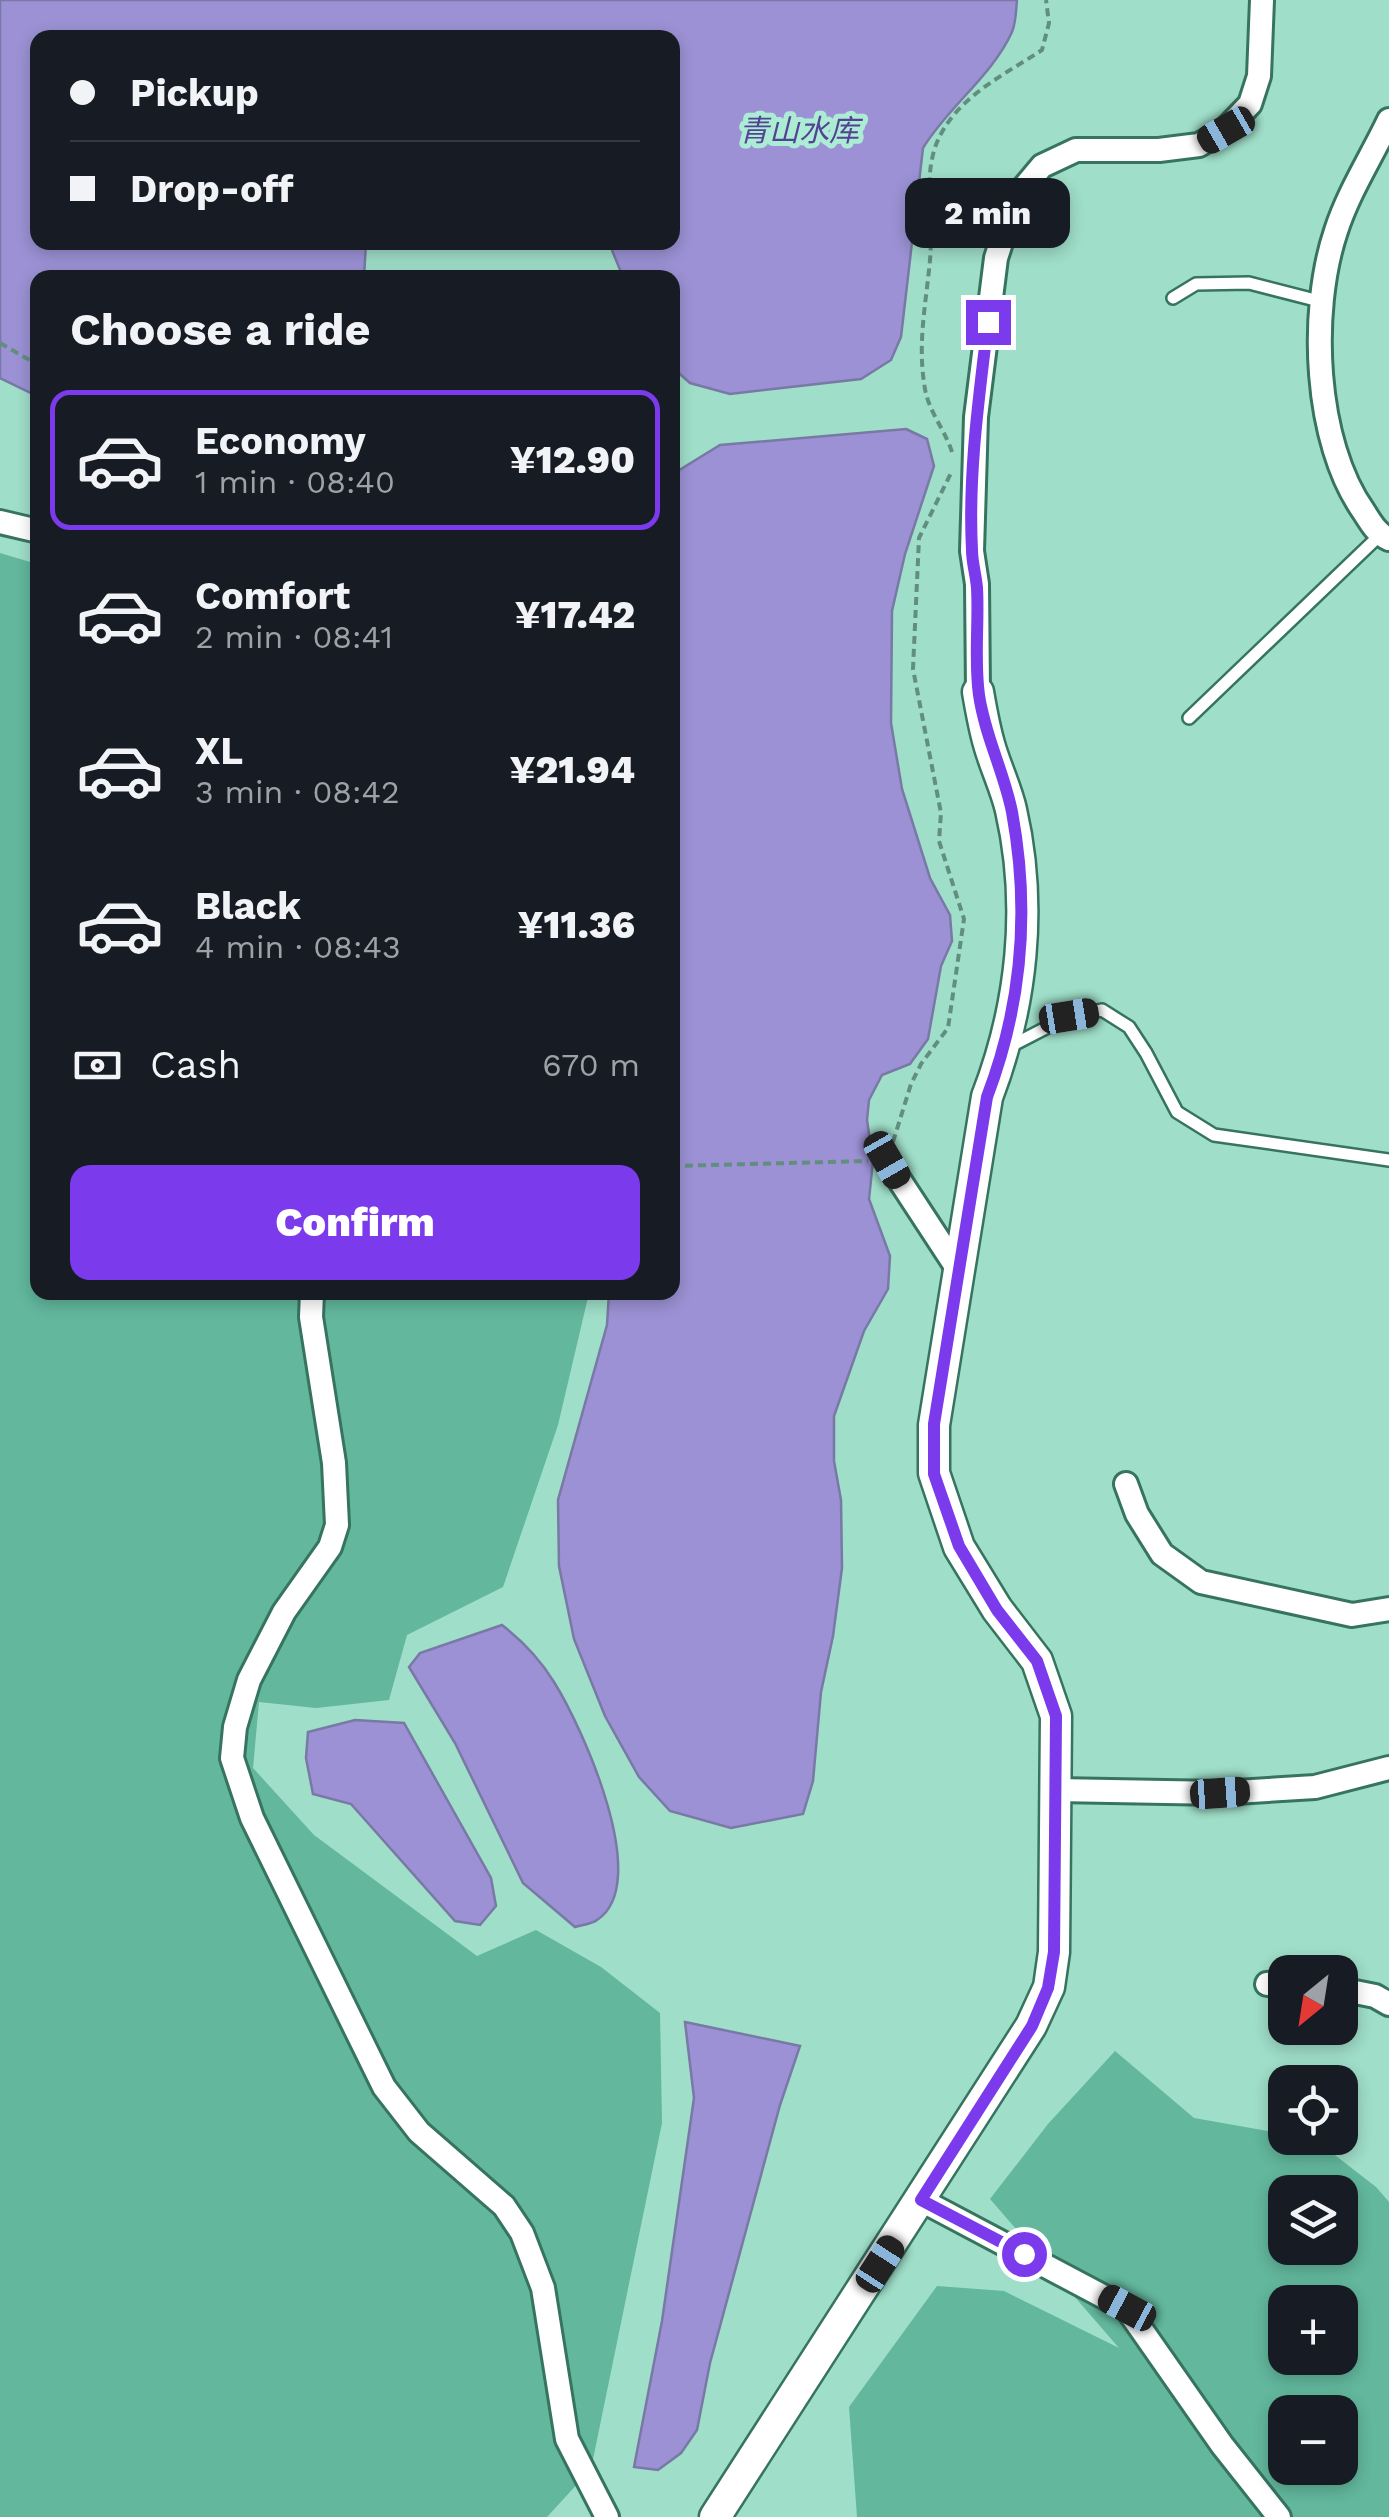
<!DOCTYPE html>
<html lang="en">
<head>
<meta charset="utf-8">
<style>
  :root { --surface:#171b24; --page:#20242c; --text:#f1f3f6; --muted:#9ea1a6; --line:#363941; --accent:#7c3aed }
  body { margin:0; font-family:"Work Sans","Noto Sans SC",sans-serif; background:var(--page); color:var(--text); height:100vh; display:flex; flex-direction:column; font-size:38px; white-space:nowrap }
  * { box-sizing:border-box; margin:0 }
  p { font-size:32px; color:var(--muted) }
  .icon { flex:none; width:55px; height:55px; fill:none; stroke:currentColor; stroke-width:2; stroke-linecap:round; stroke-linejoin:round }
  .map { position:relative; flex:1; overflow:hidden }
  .panel { position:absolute; left:30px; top:270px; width:650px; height:1030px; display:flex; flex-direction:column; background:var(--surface); border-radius:20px; box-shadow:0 5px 15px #0003 }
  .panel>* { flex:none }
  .guide { position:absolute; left:30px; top:30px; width:650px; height:220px; border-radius:20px; box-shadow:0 5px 15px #0003; display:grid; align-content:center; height:220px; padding:0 40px; background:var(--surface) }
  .needle { width:65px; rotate:210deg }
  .controls { position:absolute; left:1268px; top:1955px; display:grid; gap:20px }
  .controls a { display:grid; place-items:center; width:90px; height:90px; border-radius:20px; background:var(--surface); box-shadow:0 5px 15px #0003; font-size:50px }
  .end { position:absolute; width:45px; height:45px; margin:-22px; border:12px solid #7c3aed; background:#fff; box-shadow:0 0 0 5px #fff }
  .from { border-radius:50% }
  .bubble { position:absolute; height:70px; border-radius:20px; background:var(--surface); box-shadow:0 5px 15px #0003; font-size:32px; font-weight:800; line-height:70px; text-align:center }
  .car { position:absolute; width:30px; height:60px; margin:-30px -15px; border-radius:12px; box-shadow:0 0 8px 2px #0007; background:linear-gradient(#222 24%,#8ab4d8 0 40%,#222 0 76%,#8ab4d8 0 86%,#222 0) }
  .guide b { display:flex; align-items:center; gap:35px; height:95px; font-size:38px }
  .guide b+b { border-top:2px solid var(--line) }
  .guide i { width:25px; height:25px; background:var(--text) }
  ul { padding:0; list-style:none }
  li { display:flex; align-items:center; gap:30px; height:140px; margin:0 20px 15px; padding:0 20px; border:5px solid transparent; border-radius:20px }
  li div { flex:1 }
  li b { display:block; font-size:38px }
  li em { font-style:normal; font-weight:800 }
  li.current { border-color:var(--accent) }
  li>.icon { width:90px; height:90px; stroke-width:1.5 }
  h2 { padding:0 40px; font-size:45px; line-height:120px }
  .pay { display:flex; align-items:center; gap:25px; height:110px; padding:0 40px; font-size:38px }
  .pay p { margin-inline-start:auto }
  .button { display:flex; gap:20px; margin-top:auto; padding:20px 40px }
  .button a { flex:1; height:115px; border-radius:20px; background:var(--accent); color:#fff; font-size:40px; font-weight:800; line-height:115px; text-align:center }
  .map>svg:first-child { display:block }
  .green { fill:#62b79c; fill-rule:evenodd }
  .water { fill:#9b91d4; stroke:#7879a5; stroke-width:2.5 }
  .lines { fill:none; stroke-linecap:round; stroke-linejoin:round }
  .lane-casing { stroke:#367460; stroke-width:16 }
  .street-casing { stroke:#367460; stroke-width:28 }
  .secondary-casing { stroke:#367460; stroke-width:35 }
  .path { stroke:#628e7f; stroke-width:4; stroke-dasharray:8 5; stroke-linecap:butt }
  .lane { stroke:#fff; stroke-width:11 }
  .street { stroke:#fff; stroke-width:22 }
  .secondary { stroke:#fff; stroke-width:30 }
  .route { stroke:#7c3aed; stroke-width:12 }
  .labels { text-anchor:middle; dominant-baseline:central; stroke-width:10; stroke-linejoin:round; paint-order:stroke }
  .water-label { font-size:30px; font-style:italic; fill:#544293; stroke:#acecd5 }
</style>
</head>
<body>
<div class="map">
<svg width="1389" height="2517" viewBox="0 0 1389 2517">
  <rect width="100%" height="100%" fill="#9fdec8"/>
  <path class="green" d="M0,553L37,564L38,943L30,962L37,956L38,1292L589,1293L558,1425L503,1587L407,1635L389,1700L316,1708L259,1702L253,1768L314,1835L477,1956L536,1930L601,1967L660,2013L662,2123L591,2469L547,2517H0Z
    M1115,2051L1194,2118L1285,2134V2138H1313L1376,2187L1389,2202V2517H857L849,2407L937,2286L1004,2291L1119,2348L990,2199L1048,2124ZM1285,2192H1340V2248H1285ZM1285,2302H1340V2358H1285ZM1285,2412H1340V2468H1285Z"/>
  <path class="water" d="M0,0H1017C1016,10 1016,23 1012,32C992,76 948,107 923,148L901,337L891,360L861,379L730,394L690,383L673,368L672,278L623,277L609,243L672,242V38H38V242L366,243L364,277L38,278L37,396L0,378Z
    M906,429L927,439L934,466L905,554L892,611L891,723L902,789L930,878L950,915L952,941L941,966L928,1039L910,1064L882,1075L869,1100L867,1120L873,1161L869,1199L890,1256L888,1289L864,1331L834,1416V1461L841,1500L842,1568L833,1636L821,1692L813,1781L803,1814L731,1828L670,1811L639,1777L605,1716L574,1639L559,1566L558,1500L607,1325L609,1293L672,1292L673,474L720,445Z
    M502,1625C524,1642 540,1659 554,1682C581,1725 654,1883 597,1920C592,1924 581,1925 575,1927L523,1883L455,1743L409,1667L420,1653Z
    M355,1720L404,1723L491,1878L496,1906L480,1925L455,1921L351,1804L313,1794L306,1758L308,1732Z
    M685,2022L800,2046L780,2105L710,2363L697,2430L681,2453L658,2470L634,2467L662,2321L694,2098Z"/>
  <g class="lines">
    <defs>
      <path id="lane" d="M1173,298L1196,284L1249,283L1323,302
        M1189,718L1380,535
        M1009,1047L1069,1016L1102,1010L1129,1027L1146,1053L1177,1112L1214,1135L1389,1160"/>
      <path id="street" d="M1389,120C1372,156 1348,193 1336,231C1309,311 1314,442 1364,512C1371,523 1377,534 1389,539
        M0,522L38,531
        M978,692L977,584L972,551L976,417L996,258L1016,197L1042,166L1076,150H1159L1199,145L1226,129L1250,104L1259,76L1262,0
        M887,1161L959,1271
        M312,1292L311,1317L334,1463L337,1525L330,1547L284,1612L249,1680L235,1727L232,1758L252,1818L384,2087L419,2132L504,2206L522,2233L543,2288L567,2439L607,2517
        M1126,1484L1137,1514L1162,1554L1201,1582L1352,1615L1389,1609
        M1056,1790L1220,1793L1315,1787L1389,1768
        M1267,1984L1285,1982
        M1340,1989L1375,1996L1389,2004
        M921,2200L1127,2309L1222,2445L1279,2517"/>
      <path id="secondary" d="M715,2517L1031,2026L1049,1987L1054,1952L1056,1716L1037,1661L997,1609L959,1547L934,1473V1425L987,1097C1022,1006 1033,906 1011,810C1006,788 995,766 989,744C984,727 981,709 978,692"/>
    </defs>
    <use href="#lane" class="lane-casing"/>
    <use href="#street" class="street-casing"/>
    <use href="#secondary" class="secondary-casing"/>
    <path class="path" d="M0,343L38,365
      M952,452C945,430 929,412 925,389C917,344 926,304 930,260C934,218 920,170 942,132C963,94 1007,73 1042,50L1049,23L1046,0
      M893,1142L911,1084L921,1064L948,1028L964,919L939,841L941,813L913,669L919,538L952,471
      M672,1166L868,1161"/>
    <use href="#lane" class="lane"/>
    <use href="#street" class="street"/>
    <use href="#secondary" class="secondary"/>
  </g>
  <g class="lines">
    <path class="route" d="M988,322C979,397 968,474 972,550C972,563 976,575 977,588C979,623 974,660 979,695C985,736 1004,772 1012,812C1030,909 1022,1005 987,1097L934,1424V1474L959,1546L997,1610L1037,1661L1056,1716L1054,1952L1048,1988L1032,2026L921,2200L1024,2254"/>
  </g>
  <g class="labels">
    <g class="water-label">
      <text x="799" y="130">青山水库</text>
    </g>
  </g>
</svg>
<div class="controls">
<a><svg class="needle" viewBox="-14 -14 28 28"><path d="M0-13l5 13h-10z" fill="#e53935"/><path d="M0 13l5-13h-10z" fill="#9ea1a6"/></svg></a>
<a><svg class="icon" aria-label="locate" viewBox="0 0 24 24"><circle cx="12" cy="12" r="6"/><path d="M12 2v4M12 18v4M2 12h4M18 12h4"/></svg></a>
<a><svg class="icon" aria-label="layers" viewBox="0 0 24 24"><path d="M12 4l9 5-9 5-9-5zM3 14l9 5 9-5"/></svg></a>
<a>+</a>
<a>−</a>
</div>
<i class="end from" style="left:1024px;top:2254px"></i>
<i class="end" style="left:988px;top:322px"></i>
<div class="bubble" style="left:905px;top:178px;width:165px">2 min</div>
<i class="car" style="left:1226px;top:130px;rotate:240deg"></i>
<i class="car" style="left:1069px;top:1016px;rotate:81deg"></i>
<i class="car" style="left:887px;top:1160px;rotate:150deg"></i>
<i class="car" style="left:1220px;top:1793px;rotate:86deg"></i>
<i class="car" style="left:880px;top:2264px;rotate:33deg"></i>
<i class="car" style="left:1127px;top:2308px;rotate:298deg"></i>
<div class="guide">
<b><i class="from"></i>Pickup</b>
<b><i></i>Drop-off</b>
</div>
<section class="panel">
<h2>Choose a ride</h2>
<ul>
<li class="current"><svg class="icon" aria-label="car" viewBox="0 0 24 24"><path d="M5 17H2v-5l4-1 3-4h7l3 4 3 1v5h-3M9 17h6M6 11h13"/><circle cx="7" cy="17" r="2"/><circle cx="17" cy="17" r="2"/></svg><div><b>Economy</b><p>1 min · 08:40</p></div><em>¥12.90</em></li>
<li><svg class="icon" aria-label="car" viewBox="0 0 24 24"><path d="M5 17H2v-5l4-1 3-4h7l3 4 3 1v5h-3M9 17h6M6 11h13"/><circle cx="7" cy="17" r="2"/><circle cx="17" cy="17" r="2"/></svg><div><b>Comfort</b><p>2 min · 08:41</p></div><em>¥17.42</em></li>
<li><svg class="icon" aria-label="car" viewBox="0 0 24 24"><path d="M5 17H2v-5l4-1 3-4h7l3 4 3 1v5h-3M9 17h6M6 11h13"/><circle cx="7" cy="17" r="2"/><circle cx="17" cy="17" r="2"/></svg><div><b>XL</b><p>3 min · 08:42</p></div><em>¥21.94</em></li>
<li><svg class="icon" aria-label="car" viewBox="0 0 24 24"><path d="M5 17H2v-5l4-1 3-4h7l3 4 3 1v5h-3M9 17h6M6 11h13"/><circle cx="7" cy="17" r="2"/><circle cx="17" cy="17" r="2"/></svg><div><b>Black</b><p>4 min · 08:43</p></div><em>¥11.36</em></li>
</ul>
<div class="pay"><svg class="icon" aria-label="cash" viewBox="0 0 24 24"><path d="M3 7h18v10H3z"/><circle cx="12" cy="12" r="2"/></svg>Cash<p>670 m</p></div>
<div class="button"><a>Confirm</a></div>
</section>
</div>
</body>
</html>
